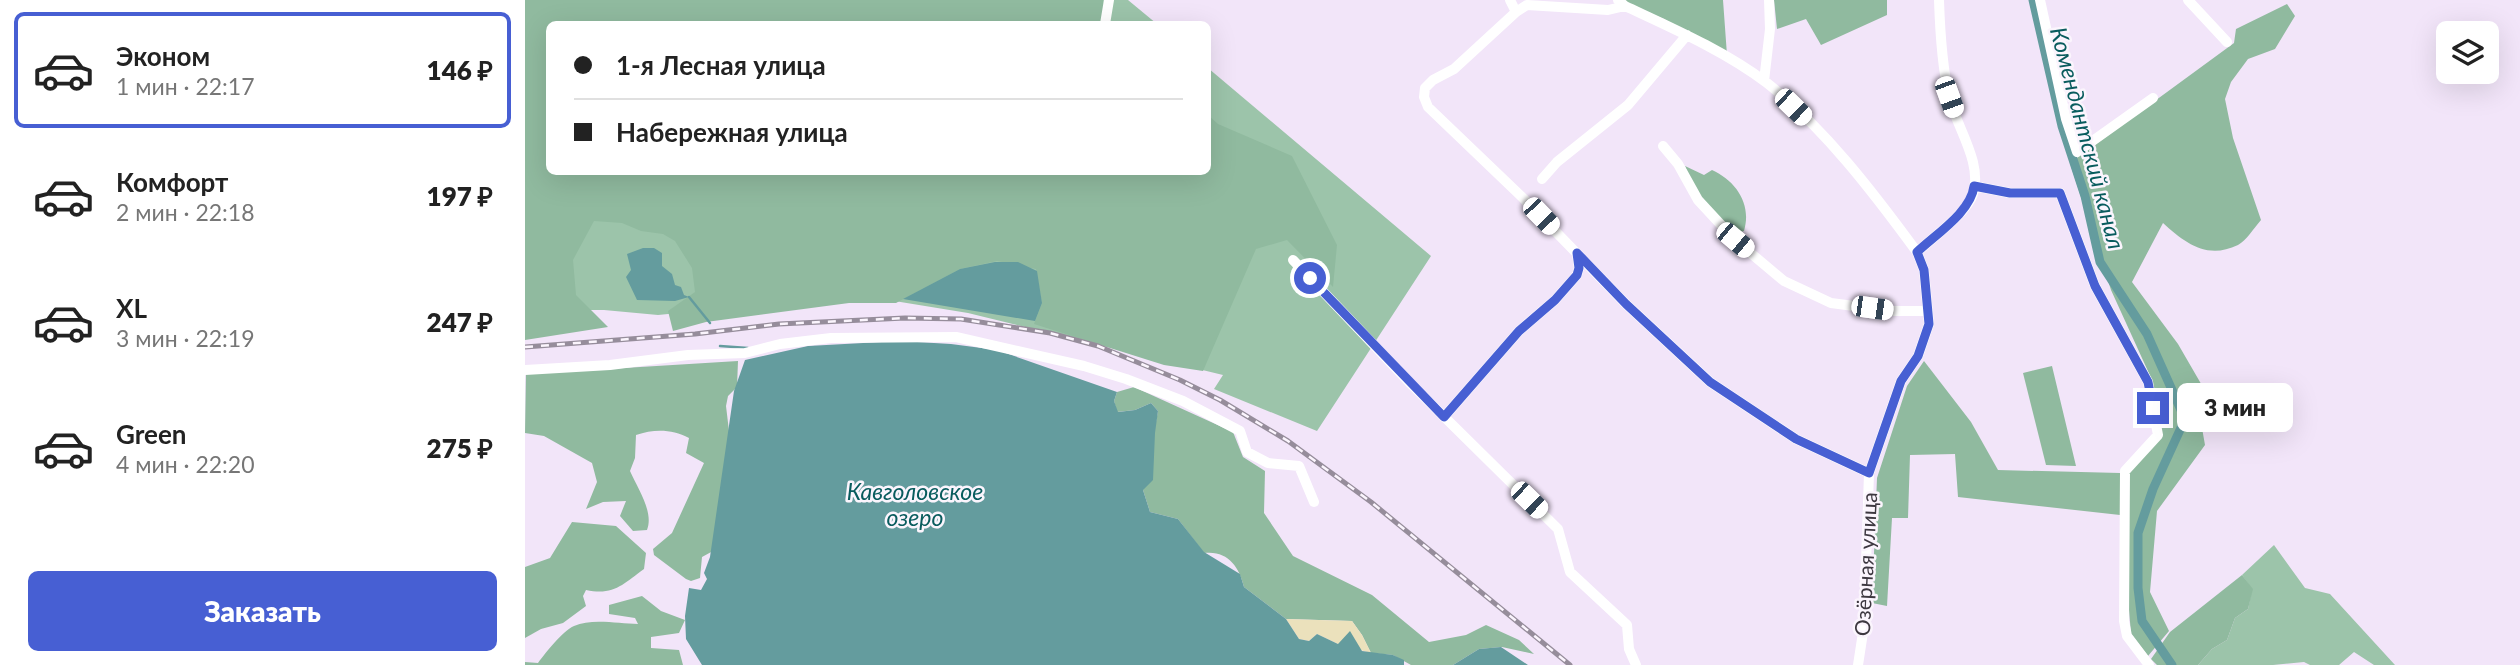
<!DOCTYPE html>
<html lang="ru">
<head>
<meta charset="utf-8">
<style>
  :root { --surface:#fff; --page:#f2f2f2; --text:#222; --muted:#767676; --line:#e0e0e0; --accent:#475fd3 }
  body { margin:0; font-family:Lato,sans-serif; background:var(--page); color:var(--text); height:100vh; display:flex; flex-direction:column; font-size:26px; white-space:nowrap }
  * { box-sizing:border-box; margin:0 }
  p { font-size:23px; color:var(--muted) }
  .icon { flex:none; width:38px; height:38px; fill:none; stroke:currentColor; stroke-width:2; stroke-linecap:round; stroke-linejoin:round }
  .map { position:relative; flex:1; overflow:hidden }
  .side { display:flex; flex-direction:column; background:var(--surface); width:525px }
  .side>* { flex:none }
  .top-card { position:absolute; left:21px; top:21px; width:665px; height:154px; border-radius:10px; box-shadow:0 7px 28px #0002; display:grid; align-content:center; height:154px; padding:0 28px; background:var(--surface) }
  .fabs { position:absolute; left:1911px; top:21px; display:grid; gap:14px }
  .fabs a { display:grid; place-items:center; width:63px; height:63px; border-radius:10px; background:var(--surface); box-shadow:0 7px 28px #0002; font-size:35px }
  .end { position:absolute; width:32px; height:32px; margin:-16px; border:9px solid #475fd3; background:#fff; box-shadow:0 0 0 4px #fff }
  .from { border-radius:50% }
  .bubble { position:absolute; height:49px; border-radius:10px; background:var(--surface); box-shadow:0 7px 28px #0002; font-size:23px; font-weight:800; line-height:49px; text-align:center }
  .car { position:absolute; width:21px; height:42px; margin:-21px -10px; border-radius:9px; box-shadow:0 0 5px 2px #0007; background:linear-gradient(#fff 24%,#345 0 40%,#fff 0 76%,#345 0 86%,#fff 0) }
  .top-card b { display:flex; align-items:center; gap:24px; height:66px; font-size:26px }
  .top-card b+b { border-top:2px solid var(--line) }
  .top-card i { width:18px; height:18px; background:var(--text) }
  ul { padding:12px 0 0; list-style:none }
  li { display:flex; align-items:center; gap:21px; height:116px; margin:0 14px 10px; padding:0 14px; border:4px solid transparent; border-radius:10px }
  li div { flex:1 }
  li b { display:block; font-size:26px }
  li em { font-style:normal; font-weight:800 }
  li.current { border-color:var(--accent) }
  li>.icon { width:63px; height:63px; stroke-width:1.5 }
  .button { display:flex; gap:14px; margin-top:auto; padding:14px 28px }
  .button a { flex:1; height:80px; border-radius:10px; background:var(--accent); color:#fff; font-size:28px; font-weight:800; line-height:80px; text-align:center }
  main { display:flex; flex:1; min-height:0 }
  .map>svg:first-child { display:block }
  .green { fill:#9cc4aa }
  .forest { fill:#90ba9f }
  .sand { fill:#ebe1bc }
  .water { fill:#649c9e }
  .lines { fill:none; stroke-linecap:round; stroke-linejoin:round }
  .stream { stroke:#649c9e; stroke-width:2.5 }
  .canal { stroke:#649c9e; stroke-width:9 }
  .street { stroke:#fff; stroke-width:10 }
  .rail-casing { stroke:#968d9b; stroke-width:5 }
  .rail { stroke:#fbf5fd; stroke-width:2.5; stroke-dasharray:8; stroke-linecap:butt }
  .route { stroke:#475fd3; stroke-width:9 }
  .labels { text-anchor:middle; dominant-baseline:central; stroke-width:5; stroke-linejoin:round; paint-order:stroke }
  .street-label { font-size:21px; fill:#3d3840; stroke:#fbf5fd }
  .water-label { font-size:23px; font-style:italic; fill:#095c5e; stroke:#fbf5fd }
</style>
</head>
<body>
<main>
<section class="side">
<ul>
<li class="current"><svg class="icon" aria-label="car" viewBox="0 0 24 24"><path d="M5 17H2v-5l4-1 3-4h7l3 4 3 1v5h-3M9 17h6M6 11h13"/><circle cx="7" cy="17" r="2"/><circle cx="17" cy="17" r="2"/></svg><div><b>Эконом</b><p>1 мин · 22:17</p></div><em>146 ₽</em></li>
<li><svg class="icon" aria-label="car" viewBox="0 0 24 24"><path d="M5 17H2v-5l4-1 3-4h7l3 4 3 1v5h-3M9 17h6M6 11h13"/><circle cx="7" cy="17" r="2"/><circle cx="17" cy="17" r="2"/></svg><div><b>Комфорт</b><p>2 мин · 22:18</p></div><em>197 ₽</em></li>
<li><svg class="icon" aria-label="car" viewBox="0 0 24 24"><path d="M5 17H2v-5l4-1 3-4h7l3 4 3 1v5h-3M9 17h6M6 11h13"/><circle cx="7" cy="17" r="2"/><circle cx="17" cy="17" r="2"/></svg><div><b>XL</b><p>3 мин · 22:19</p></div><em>247 ₽</em></li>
<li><svg class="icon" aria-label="car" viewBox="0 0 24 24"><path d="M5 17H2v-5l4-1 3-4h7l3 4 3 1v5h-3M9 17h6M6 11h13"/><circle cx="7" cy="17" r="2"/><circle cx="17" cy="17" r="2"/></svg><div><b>Green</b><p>4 мин · 22:20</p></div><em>275 ₽</em></li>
</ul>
<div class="button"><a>Заказать</a></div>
</section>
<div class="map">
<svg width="1995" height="665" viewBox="0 0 1995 665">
  <rect width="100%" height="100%" fill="#f2e5f9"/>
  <path class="green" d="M0,0H603L632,24H24V172H682L683,68L906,256L792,431L689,389L698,375L443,313L351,298L284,300L133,315L79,310H12Z
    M1749,545L1780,588L1805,594L1870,665H1849L1829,652L1814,665H1785L1779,662L1748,665H1673L1687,649L1702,640L1710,618L1723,609L1727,589L1717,575Z"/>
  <path class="forest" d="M0,0H578L581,24H24V172H682L683,115L693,124L767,156L812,245L808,287L762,240L731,249L678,371L639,365L509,324L517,303L511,269L472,261L435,269L371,303H324L181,322L148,331L143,311L170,292L167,268L150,241L138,234L116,231L97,223L69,221L48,260L51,295L83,327L0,340Z
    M1098,0H1198L1202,55L1139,19L1102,4Z
    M1249,0H1362V15L1296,45L1281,19L1252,29Z
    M1762,4L1770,16L1750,49L1723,59L1706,82L1700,99L1708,138L1736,220C1729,228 1721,241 1713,245C1682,260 1660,243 1638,223L1607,282L1653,344L1686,401L1674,411L1680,445L1632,511L1625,592L1644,631L1623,656L1606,634L1601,573L1603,473L1637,435L1627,380L1586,290L1545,163L1709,43L1711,29Z
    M1160,166L1179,175L1187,170C1211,181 1227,204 1219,231L1211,233C1187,220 1169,192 1160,166Z
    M213,361L212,387L203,396L201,406L204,431L199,545L177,557L175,578L166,581L161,579L129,555L128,549L147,533L179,463L161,453L164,438C147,429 129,429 111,435L110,458L105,471C113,489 129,512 122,530L108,531L95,516L101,501L78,502L61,509L72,482L67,463L19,436L0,433L1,374Z
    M1399,361L1446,422L1473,470L1595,473V515L1433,497L1430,454L1385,455L1383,518H1367L1362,606L1347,603L1352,478L1382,386Z
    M1527,366L1551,466L1521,465L1498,373Z
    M609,387L708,432L718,457L740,471L739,513L768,556L847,595L904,642L941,635L961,625L994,640L1009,654L977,647L954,649L928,665H886L868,655L846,653L837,635L827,621L761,619L719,587C714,566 702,550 679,553L653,519L625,512L618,490L633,411L626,403L610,410L592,412L589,401L592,392Z
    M47,522L91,526L121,553L119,569C98,584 89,596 61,590L58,596L61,606L38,623L16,629L0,638V567L25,558Z
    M1717,575L1728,589L1723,609L1710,618L1702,640L1687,649L1673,665H1632L1626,659L1645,632Z
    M117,596L136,611L160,620L154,633L126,637V648L154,650L158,665H0V662L13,663C21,652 38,631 49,626C67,618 94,624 113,624L110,618L84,614V605Z"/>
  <path class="sand" d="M761,619L827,621L837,635L846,653L813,644L792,634L784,641L774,639Z"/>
  <path class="water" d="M118,248H129L137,253V266L147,274L150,285L156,287L159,295L164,297L150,301L112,300L101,277L106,270L102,254Z
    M470,262H493L512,271L517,303L510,321L378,299L435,269Z
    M375,341L426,344L472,350L592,392L589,401L593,412L610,410L626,403L633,411L630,433L628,480L618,490L625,512L653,519L679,552L715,574L719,587L761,619L774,639L784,641L792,634L813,644L825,631L837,651L868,655L879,660V665H177L161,639L160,616L164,588L176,590L182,579L179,573L185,557L209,391L220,360L283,346Z
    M976,647L1003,665H928L954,649Z"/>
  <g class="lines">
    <path class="stream" d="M164,297L185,323
      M195,346L223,348"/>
    <path class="canal" d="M1508,0L1537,126L1560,196L1575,262L1622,334L1660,419L1628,489L1613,533V588L1617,621L1647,665"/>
    <path class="street" d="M985,0L991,12L929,69L908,80L900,88L899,97L903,107L998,198L1101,304L1185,382L1271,439L1344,473
      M1093,0L1100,6C1147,28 1200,51 1242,83C1300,129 1348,192 1392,252
      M1515,0L1541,119L1552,152L1628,98
      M1663,0L1702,42
      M991,12L1002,5L1083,10L1100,6
      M580,24L584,0
      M1239,81L1245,29L1244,0
      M1138,146L1153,164L1173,200L1210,240L1259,281L1306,303L1367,311H1403
      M1017,179L1032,162L1103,105L1162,35
      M1449,186L1485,193H1535L1570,286L1623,382L1633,435L1600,471L1599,621L1602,636L1624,665
      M768,260L886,384L1033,529L1045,572L1102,625L1104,649L1111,665
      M0,370L85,365L163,355L220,353L255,344L306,338L431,337L559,366L601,379L658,401L715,431L722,452L743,463L774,466L789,502
      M919,417L994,331L1030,300L1052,275L1054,268L1052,254
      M1333,665L1339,626L1344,473L1376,381L1393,356L1404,324L1399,270L1392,252C1406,239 1443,212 1448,194C1458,162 1431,127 1424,96C1417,66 1415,31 1414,0"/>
    <defs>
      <path id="rail" d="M0,347L170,334L254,324L380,318L436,319L525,333L573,346L655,380L695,400L763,441L846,502L1045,665"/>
    </defs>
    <use href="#rail" class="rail-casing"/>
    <use href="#rail" class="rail"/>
  </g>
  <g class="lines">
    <path class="route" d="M785,278L919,417L994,331L1030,300L1052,275L1054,268L1052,253L1101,304L1185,382L1271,439L1344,473L1376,381L1393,356L1404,324L1399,270L1392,252C1411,234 1446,212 1449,186L1485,193H1535L1570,286L1623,382L1628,408"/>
  </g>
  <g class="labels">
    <g class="street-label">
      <text transform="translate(1340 564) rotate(-87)">Озёрная улица</text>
    </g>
    <g class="water-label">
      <text transform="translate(1563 138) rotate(75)">Комендантский канал</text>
      <text x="390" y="491">Кавголовское<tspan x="390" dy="26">озеро</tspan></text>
    </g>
  </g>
</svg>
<div class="fabs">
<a><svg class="icon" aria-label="layers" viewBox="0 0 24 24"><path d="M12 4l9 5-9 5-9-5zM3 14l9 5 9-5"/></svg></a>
</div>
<i class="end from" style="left:785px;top:278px"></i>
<i class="end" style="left:1628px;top:408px"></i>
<div class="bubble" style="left:1652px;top:383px;width:116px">3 мин</div>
<i class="car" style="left:1424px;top:97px;rotate:160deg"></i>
<i class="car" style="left:1268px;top:107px;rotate:134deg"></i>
<i class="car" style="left:1016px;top:216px;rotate:136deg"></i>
<i class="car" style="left:1210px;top:240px;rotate:130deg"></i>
<i class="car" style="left:1347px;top:308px;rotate:98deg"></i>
<i class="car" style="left:1004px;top:500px;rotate:134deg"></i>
<div class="top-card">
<b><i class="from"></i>1-я Лесная улица</b>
<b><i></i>Набережная улица</b>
</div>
</div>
</main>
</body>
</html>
